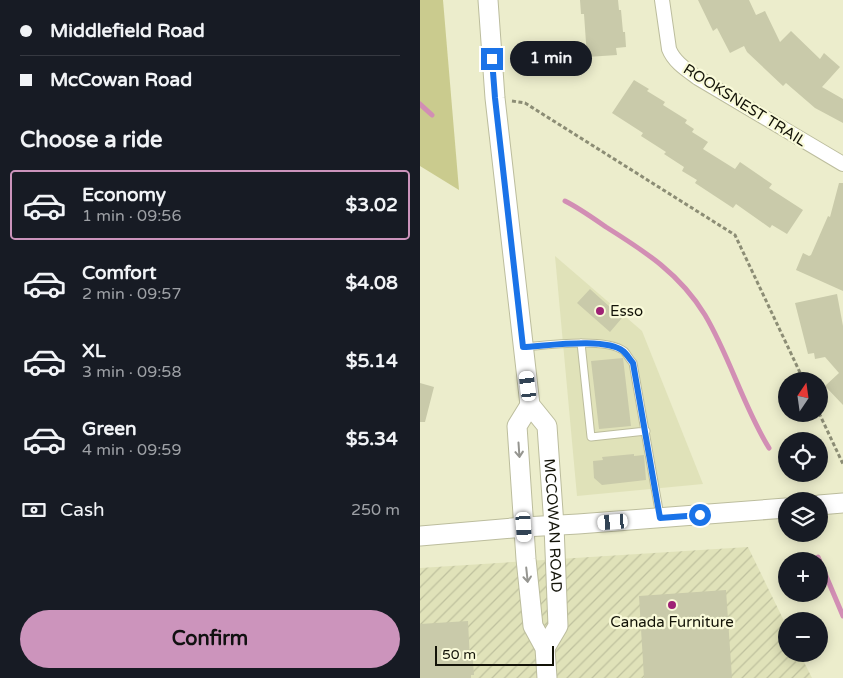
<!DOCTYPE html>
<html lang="en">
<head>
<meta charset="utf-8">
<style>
  :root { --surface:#171b24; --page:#20242c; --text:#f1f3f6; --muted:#9ea1a6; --line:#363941; --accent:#cc94bc }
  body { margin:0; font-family:"Varela Round",sans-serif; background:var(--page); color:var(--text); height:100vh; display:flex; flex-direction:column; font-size:19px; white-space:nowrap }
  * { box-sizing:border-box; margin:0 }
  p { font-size:16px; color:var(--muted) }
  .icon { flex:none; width:28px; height:28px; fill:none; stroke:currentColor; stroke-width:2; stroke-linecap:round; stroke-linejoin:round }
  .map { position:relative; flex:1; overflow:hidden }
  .details { display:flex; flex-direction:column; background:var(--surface); width:420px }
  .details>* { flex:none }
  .top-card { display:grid; align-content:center; height:110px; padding:0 20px; background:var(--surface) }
  .needle { width:32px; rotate:13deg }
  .controls { position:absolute; left:358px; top:372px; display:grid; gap:10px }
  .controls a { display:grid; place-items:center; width:50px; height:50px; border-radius:50%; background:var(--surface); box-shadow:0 2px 12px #0003; font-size:25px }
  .scale { position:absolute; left:15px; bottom:12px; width:119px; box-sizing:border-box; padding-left:5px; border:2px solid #131308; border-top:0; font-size:14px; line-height:18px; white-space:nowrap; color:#131308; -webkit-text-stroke:4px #f9fad9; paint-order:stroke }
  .end { position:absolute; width:22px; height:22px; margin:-11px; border:6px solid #1a73e8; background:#fff; box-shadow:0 0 0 2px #fff }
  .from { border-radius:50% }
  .bubble { position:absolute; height:35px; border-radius:18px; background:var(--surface); box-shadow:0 2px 12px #0003; font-size:16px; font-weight:700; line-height:35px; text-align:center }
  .car { position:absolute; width:15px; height:30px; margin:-15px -8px; border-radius:6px; box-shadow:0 0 4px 1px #0007; background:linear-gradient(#fff 24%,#345 0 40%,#fff 0 76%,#345 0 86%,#fff 0) }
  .top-card b { display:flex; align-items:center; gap:18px; height:48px; font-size:19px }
  .top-card b+b { border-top:1px solid var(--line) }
  .top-card i { width:12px; height:12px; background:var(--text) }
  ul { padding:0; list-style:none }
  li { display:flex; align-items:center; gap:15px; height:70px; margin:0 10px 8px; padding:0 10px; border:2px solid transparent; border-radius:5px }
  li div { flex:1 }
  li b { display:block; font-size:19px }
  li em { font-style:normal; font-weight:700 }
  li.active { border-color:var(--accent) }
  li>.icon { width:45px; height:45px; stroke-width:1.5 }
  h2 { padding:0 20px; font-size:22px; line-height:60px }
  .pay { display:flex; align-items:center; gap:12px; height:55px; padding:0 20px; font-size:19px }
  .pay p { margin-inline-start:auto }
  .action { display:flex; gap:10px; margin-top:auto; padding:10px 20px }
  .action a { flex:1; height:58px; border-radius:30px; background:var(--accent); color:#111; font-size:20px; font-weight:700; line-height:58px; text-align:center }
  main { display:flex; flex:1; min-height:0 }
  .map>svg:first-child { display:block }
  .built { fill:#e0e2b9 }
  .industrial { fill:url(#industrial-furrows) }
  .park { fill:#cacb8e }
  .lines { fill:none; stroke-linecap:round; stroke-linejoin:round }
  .stream { stroke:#d28eb4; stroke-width:5 }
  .building { fill:#c9caaa }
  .lane-casing { stroke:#bcbd9d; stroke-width:9 }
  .street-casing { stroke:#bcbd9d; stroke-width:16 }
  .secondary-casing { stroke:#bcbd9d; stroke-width:21 }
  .path { stroke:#8c8d75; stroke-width:3; stroke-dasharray:4 2.5; stroke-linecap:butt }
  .lane { stroke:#fff; stroke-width:7 }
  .street { stroke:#fff; stroke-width:14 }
  .secondary { stroke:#fff; stroke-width:19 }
  .oneway { stroke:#959590 }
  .route { stroke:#1a73e8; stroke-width:6 }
  .poi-dot { fill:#9e2175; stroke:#f9fad9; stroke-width:2 }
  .labels { text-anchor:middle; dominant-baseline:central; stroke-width:4.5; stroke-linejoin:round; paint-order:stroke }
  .street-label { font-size:15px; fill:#131308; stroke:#f9fad9 }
  .poi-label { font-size:15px; fill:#131308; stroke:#f9fad9; text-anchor:start }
</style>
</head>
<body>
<main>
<section class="details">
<div class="top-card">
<b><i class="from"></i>Middlefield Road</b>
<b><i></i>McCowan Road</b>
</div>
<h2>Choose a ride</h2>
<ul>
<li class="active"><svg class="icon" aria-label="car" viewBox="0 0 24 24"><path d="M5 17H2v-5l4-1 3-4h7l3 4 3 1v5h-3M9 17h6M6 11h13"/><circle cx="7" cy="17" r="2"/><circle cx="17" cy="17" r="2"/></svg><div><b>Economy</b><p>1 min · 09:56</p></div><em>$3.02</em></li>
<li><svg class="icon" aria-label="car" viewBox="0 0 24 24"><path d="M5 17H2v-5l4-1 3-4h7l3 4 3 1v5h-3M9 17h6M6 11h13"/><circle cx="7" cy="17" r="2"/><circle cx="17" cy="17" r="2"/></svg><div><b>Comfort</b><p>2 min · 09:57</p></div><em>$4.08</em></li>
<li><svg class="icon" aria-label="car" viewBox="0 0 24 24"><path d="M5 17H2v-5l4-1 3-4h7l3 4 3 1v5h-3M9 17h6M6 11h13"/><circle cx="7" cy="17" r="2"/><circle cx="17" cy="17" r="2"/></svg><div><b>XL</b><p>3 min · 09:58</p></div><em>$5.14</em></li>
<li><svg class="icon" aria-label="car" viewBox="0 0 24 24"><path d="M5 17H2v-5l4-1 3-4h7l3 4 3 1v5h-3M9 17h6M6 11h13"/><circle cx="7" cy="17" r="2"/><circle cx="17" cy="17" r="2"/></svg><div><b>Green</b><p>4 min · 09:59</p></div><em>$5.34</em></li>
</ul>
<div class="pay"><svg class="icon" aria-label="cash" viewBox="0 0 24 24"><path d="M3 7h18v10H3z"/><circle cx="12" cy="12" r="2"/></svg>Cash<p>250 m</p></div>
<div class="action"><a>Confirm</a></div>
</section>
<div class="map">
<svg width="423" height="678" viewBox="0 0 423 678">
  <defs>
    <pattern id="industrial-furrows" width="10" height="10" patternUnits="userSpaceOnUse" patternTransform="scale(1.25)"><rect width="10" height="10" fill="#e0e2b9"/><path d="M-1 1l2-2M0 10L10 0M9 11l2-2" fill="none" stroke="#bfc19e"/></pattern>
  </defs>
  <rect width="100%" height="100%" fill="#ecedcc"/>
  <path class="built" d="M135,256L222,331L283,484L157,496Z"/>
  <path class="industrial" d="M328,547L366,625V654H380L392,678H0V568Z"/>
  <path class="park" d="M0,0H23L39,190L0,166Z"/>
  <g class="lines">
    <path class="stream" d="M0,104L12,115
      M145,201C159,208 173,218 186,227C226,252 260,274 285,315C310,357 323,406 349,448
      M398,557L423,616"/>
  </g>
  <path class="building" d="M160,0H198L199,10H201L203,32H205L206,47L196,48L197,55L167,57L164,14H161Z
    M278,0H329L336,15L345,11L360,42L371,31L400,59L404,53L420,67L402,87L423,99V123L395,108L366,83L363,86L327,52L324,46L310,53L297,28L293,31Z
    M214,80L229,89L227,91L245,102L243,105L267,120L265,123L274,129L272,132L288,142L283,149L315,169L320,162L352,184L349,188L383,210L367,234L352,225L350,228L316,204L313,208L275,183L277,180L262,171L264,167L244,154L246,152L221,136L223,133L192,113Z
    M419,183H423V291L376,270L383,253L389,256L391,255L408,216L410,217Z
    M170,289L202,318L190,332L157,303Z
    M417,294L423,326V405L405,386L419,373L405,357L395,359L394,353L388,354L375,303Z
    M203,358L211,426L179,429L171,361Z
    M0,383L14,387L5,422H0Z
    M214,454V456L224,455L226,480L182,485L174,478L173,461L183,460L182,457Z
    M306,590L312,678H224L219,596Z
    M48,621L50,661H53L54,675H51V678H0V624Z"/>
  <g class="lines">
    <defs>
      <path id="lane" d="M161,343L171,437L226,431
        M104,347C126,345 186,337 204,351C207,354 210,360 213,363L240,516"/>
      <path id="street" d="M242,0L249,49C254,62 267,70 278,78L423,164"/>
      <g id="secondary">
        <path id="s1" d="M68,0L75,98L110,405L127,426L134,526L138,626L125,648"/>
        <path d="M110,405L97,426L106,559L113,626L125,648L127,678"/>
        <path d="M399,505L423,503"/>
        <path d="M0,536L104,527L158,524L366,508"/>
      </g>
    </defs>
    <use href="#lane" class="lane-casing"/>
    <use href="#street" class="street-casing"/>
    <use href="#secondary" class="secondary-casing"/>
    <path class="path" d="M92,101L105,103L315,235L384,381
      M399,413L423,464"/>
    <use href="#lane" class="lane"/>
    <use href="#street" class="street"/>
    <use href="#secondary" class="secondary"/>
  </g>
  <defs><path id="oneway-shaft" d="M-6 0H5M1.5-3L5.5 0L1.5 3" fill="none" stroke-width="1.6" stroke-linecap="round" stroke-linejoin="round" transform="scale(1.25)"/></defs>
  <g class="oneway">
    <use href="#oneway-shaft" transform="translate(99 450) rotate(86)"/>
    <use href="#oneway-shaft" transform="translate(107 575) rotate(84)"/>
  </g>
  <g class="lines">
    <path class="route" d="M72,59L75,98L103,347C126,346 186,337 203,351C207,354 210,360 213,363L240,518L280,515"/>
  </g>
  <g class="poi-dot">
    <circle cx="180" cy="311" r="5"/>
    <circle cx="252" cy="605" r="5"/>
  </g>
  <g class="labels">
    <g class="street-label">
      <text transform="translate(325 105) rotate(32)">ROOKSNEST TRAIL</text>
      <text stroke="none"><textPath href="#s1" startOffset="534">MCCOWAN ROAD</textPath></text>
    </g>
    <g class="poi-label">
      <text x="190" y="311">Esso</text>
      <text x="252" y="622" text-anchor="middle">Canada Furniture</text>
    </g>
  </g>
</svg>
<div class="controls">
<a><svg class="needle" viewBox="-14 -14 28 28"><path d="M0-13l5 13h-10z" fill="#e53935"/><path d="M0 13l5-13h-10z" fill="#9ea1a6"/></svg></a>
<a><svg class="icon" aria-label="locate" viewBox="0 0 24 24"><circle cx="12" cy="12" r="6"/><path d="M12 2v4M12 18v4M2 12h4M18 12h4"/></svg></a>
<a><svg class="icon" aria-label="layers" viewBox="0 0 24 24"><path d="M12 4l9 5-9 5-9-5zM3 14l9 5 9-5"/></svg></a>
<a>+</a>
<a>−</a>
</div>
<div class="scale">50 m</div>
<i class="end from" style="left:280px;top:515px"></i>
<i class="end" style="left:72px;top:59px"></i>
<div class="bubble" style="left:90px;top:41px;width:82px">1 min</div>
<i class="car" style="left:108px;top:386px;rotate:353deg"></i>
<i class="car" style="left:193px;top:522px;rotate:266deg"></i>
<i class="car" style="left:104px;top:527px;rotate:176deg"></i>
</div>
</main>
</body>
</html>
